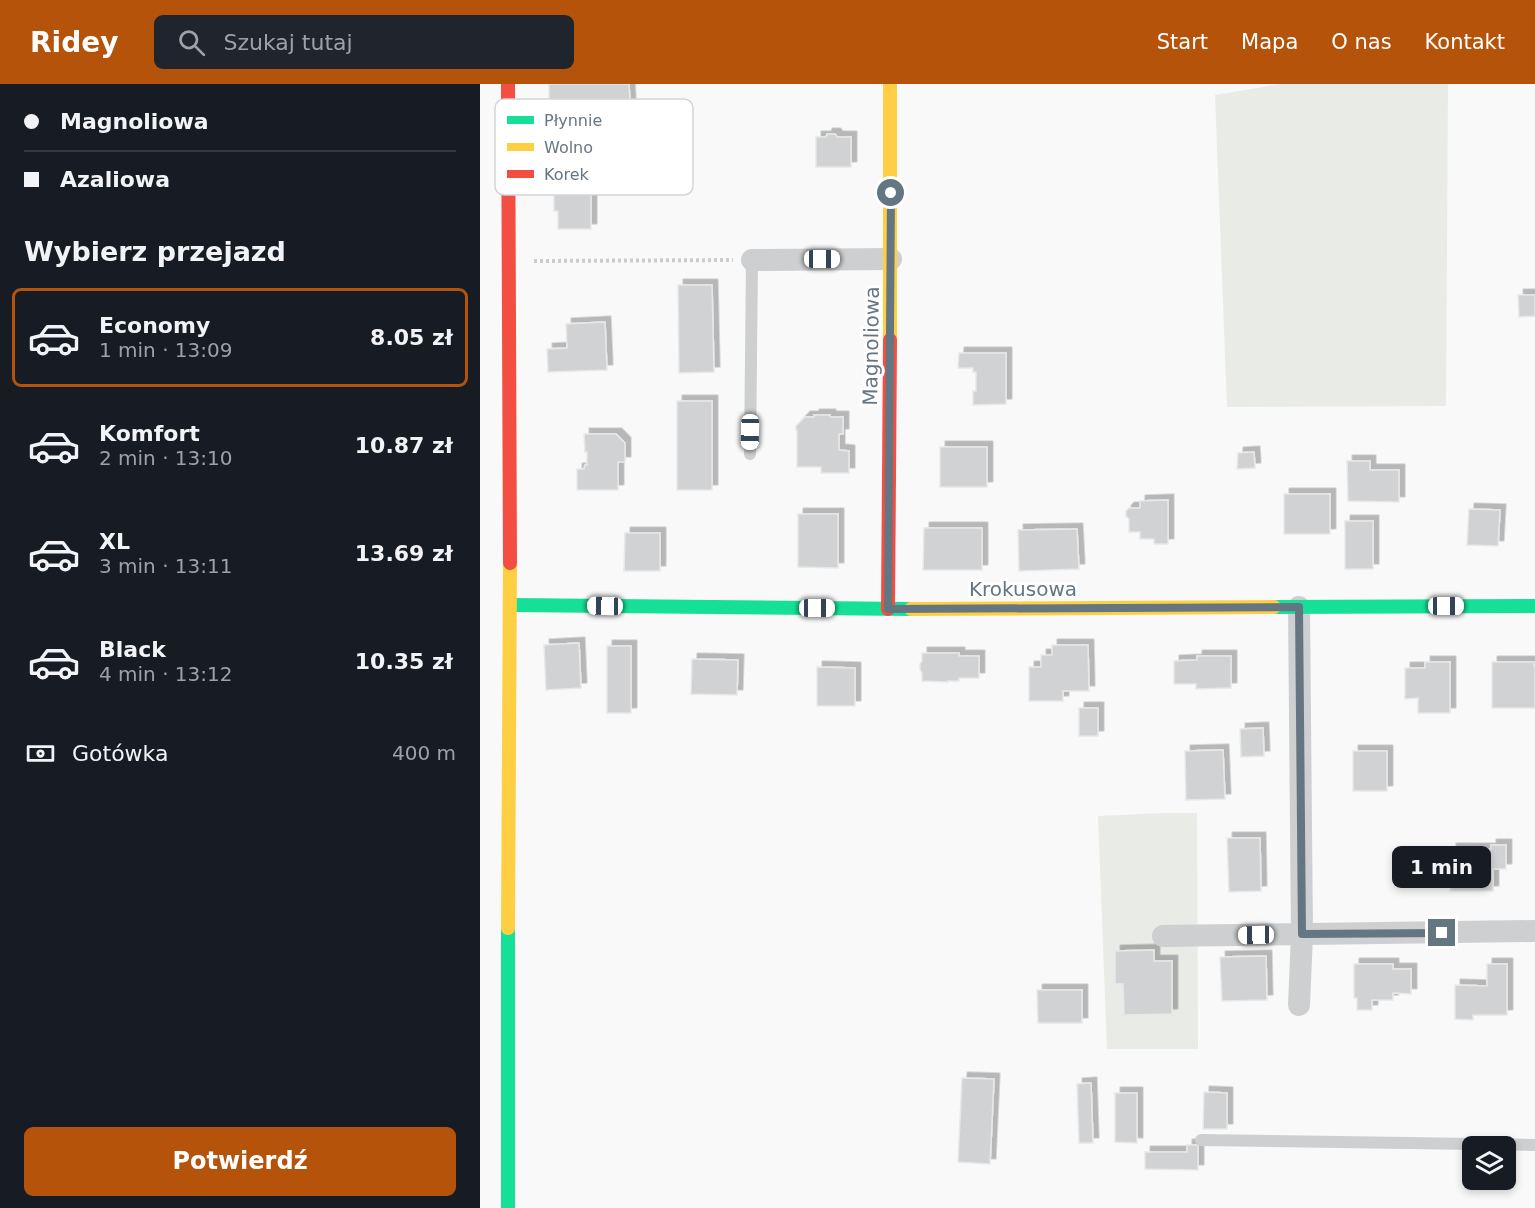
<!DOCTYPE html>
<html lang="pl">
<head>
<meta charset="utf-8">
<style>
  :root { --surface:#171b24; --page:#20242c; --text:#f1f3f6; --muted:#9ea1a6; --line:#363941; --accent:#b45309 }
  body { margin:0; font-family:"DejaVu Sans",sans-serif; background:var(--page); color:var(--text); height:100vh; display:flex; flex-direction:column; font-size:22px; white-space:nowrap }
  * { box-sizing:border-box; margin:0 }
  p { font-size:20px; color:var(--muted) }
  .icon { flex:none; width:33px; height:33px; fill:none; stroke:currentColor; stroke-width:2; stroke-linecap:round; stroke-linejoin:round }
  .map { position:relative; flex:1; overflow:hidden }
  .panel { display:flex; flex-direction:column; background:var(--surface); width:480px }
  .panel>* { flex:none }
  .guide { display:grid; align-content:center; height:132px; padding:0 24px; background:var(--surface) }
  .controls { position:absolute; left:982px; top:1052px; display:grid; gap:12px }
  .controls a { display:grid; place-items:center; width:54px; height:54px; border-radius:9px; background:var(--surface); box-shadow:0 3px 9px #0003; font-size:30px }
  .end { position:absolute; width:27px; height:27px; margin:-14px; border:8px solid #657683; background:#fff; box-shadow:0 0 0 3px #fff }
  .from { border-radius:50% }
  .bubble { position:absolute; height:42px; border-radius:9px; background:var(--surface); box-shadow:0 3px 9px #0003; font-size:20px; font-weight:700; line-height:42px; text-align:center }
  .car { position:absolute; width:18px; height:36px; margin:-18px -9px; border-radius:8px; box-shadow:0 0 4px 2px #0007; background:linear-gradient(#fff 24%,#345 0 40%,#fff 0 76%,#345 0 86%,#fff 0) }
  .guide b { display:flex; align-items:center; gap:21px; height:57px; font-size:22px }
  .guide b+b { border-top:2px solid var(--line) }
  .guide i { width:15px; height:15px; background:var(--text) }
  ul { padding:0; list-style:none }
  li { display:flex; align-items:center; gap:18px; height:99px; margin:0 12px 9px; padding:0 12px; border:3px solid transparent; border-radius:9px }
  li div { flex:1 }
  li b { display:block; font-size:22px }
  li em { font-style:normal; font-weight:700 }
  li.current { border-color:var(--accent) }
  li>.icon { width:54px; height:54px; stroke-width:1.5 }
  h2 { padding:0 24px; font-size:27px; line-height:72px }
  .pay { display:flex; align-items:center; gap:15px; height:66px; padding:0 24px; font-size:22px }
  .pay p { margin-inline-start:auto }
  .action { display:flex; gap:12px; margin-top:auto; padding:12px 24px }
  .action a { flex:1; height:69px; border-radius:9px; background:var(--accent); color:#fff; font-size:24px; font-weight:700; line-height:69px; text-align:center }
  header { display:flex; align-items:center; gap:36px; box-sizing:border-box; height:84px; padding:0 30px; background:var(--accent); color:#fff }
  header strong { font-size:28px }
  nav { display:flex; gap:33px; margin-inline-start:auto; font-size:21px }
  .search { width:420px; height:54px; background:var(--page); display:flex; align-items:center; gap:15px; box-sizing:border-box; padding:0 21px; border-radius:9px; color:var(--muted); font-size:22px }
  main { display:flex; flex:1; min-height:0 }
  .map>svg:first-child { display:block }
  .green { fill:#e8ebe6 }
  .building { fill:#d0d2d3; stroke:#e8e8e8; stroke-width:1.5; filter:url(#shadow) }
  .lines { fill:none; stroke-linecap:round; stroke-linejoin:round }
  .path { stroke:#cbcccd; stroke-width:4; stroke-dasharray:3 3; stroke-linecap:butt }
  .lane { stroke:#cecfd0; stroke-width:12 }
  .street { stroke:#cecfd0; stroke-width:22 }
  .fast { stroke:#16e098; stroke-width:14 }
  .slow { stroke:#ffcf43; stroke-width:14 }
  .jam { stroke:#f24e42; stroke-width:14 }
  .route { stroke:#657683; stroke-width:8 }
  .labels { text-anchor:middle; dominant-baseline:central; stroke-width:6; stroke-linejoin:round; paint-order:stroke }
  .street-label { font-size:20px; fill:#657683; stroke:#fff }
  .key { fill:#fff; stroke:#d1d6da; stroke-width:1.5 }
  .key-label { font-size:16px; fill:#657683 }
</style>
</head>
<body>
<header>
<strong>Ridey</strong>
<div class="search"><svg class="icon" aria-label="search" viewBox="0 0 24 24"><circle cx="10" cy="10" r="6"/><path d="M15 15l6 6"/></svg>Szukaj tutaj</div>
<nav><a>Start</a><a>Mapa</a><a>O nas</a><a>Kontakt</a></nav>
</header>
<main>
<section class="panel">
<div class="guide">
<b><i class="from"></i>Magnoliowa</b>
<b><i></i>Azaliowa</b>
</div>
<h2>Wybierz przejazd</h2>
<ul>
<li class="current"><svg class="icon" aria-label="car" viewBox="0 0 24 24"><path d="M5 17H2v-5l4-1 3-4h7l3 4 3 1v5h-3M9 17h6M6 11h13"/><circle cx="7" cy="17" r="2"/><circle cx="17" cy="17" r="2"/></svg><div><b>Economy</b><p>1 min · 13:09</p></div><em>8.05 zł</em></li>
<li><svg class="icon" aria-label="car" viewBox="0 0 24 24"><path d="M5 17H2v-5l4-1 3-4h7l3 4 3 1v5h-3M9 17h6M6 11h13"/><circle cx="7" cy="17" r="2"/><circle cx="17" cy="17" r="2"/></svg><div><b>Komfort</b><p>2 min · 13:10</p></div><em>10.87 zł</em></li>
<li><svg class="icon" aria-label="car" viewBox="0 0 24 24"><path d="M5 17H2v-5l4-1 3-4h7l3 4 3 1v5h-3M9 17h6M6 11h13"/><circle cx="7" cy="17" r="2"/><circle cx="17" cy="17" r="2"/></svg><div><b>XL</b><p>3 min · 13:11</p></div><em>13.69 zł</em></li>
<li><svg class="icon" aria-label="car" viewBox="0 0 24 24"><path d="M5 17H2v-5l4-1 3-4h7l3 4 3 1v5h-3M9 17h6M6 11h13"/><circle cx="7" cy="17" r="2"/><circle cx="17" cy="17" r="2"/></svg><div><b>Black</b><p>4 min · 13:12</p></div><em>10.35 zł</em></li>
</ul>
<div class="pay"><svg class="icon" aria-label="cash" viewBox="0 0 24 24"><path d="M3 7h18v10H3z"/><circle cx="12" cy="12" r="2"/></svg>Gotówka<p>400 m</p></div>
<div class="action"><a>Potwierdź</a></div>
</section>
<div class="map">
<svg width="1055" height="1124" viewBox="0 0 1055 1124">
  <defs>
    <filter id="shadow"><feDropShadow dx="5.5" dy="-5.5" stdDeviation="0" flood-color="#0004"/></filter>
  </defs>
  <rect width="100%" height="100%" fill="#f9f9f9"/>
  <path class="green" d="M801,0H968L966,322L747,323L735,11Z
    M684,729H717L718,965H627L618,732Z"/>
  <path class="building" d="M69,0H149L150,20L69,23Z
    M347,50H355L357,53H371V83H336V53H346Z
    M74,97H111V145H78V127H74Z
    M198,201H232L234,288L199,289Z
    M1038,211H1055V232L1039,233Z
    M125,238L127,286L68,288L67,265L87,264L86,240Z
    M479,269H526V320L493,321V307H496V288H493V284H478Z
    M197,317H232V406H197Z
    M334,331H350V333H363V350H359V366L369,367V389H341V383H317V346H316V342L325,333H334Z
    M104,350H136L145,359V378H138V406H97V385H104L105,381H107V368H105Z
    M460,363H507V403H460Z
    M774,368L775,384L757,385L758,369Z
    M867,377H890V386H919V418L868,417Z
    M804,410H850V450H804Z
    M688,416V460H674V455H660V448H649V435L646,432V427L649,424H660V417Z
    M989,425L1020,426L1018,462L987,461Z
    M318,430H358V484L318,483Z
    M865,437H893V485H865Z
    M444,444H502V486H443Z
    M597,445L599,485L539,487L538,446Z
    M145,449H180V487H144Z
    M99,559L101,604L66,606L64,561Z
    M572,561H608L609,607H583V617H549V583H561V571H572Z
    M127,562H151V629H127Z
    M442,569H479V572H499V594H479V597H468V598L442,597V589L440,586V580L442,577Z
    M717,572H751V604L716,605V600H694V577L717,576Z
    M212,575L258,576L257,611L211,610Z
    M945,578H970V629H938V614L925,615V584H945Z
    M1012,578H1054V582H1055V624H1012Z
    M337,583L375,584V622H337Z
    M599,624H618V652H599Z
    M783,644L784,672L761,673L760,645Z
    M743,666L745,715L706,716L705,667Z
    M873,667H907V707H873Z
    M747,754H780L781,807L749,808Z
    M1011,761H1026V785H1013V807H970L971,765H1011Z
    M674,866V877H692V930L644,931L643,900H635V867Z
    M786,872L787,916L742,917L740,873Z
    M874,880H913V885H931V910L913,909V916H892V926H877V914H874Z
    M1007,880H1027V931H993V936L975,935V901L1007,902Z
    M557,906H602V939H558Z
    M482,994L514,995L510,1080L478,1078Z
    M611,999L613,1059H599L597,1000Z
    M724,1008L747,1009V1045H723Z
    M635,1009H657V1059L635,1058Z
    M707,1061H718V1086L665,1085V1068H707Z"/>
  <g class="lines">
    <path class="path" d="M54,177L253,176"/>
    <path class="lane" d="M270,370L272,176
      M721,1056L1055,1061"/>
    <path class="street" d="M272,176L411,175
      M819,523L822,851L819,921
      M683,852L1055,847"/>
    <path class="fast" d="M30,521L431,525
      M794,523L1055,522
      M28,844V1124"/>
    <path class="slow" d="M410,0V256
      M431,525L794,523
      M28,844L30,479"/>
    <path class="jam" d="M28,0L30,479
      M408,525L410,256"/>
  </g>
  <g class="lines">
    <path class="route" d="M411,109L408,525L819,523L822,850L962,849"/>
  </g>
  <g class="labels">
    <g class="street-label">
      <text transform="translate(391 262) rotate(-89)">Magnoliowa</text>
      <text x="543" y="505">Krokusowa</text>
    </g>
  </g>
  <rect x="15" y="15" width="198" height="96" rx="9" class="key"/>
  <rect x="27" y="32" width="27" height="8" fill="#16e098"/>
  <rect x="27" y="59" width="27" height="8" fill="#ffcf43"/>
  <rect x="27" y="86" width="27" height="8" fill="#f24e42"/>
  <g class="key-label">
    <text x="64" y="42">Płynnie</text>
    <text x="64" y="69">Wolno</text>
    <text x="64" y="96">Korek</text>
  </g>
</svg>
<div class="controls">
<a><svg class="icon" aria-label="layers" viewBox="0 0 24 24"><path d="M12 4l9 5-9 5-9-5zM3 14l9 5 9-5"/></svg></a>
</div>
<i class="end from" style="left:411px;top:109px"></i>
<i class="end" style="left:962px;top:849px"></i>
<div class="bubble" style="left:912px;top:762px;width:99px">1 min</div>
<i class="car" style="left:342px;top:175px;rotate:90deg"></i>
<i class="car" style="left:270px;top:348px;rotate:181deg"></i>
<i class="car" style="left:125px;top:522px;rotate:271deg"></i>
<i class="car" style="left:966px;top:522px;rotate:90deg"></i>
<i class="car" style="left:337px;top:524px;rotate:90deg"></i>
<i class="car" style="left:776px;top:851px;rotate:269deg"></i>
</div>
</main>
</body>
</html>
